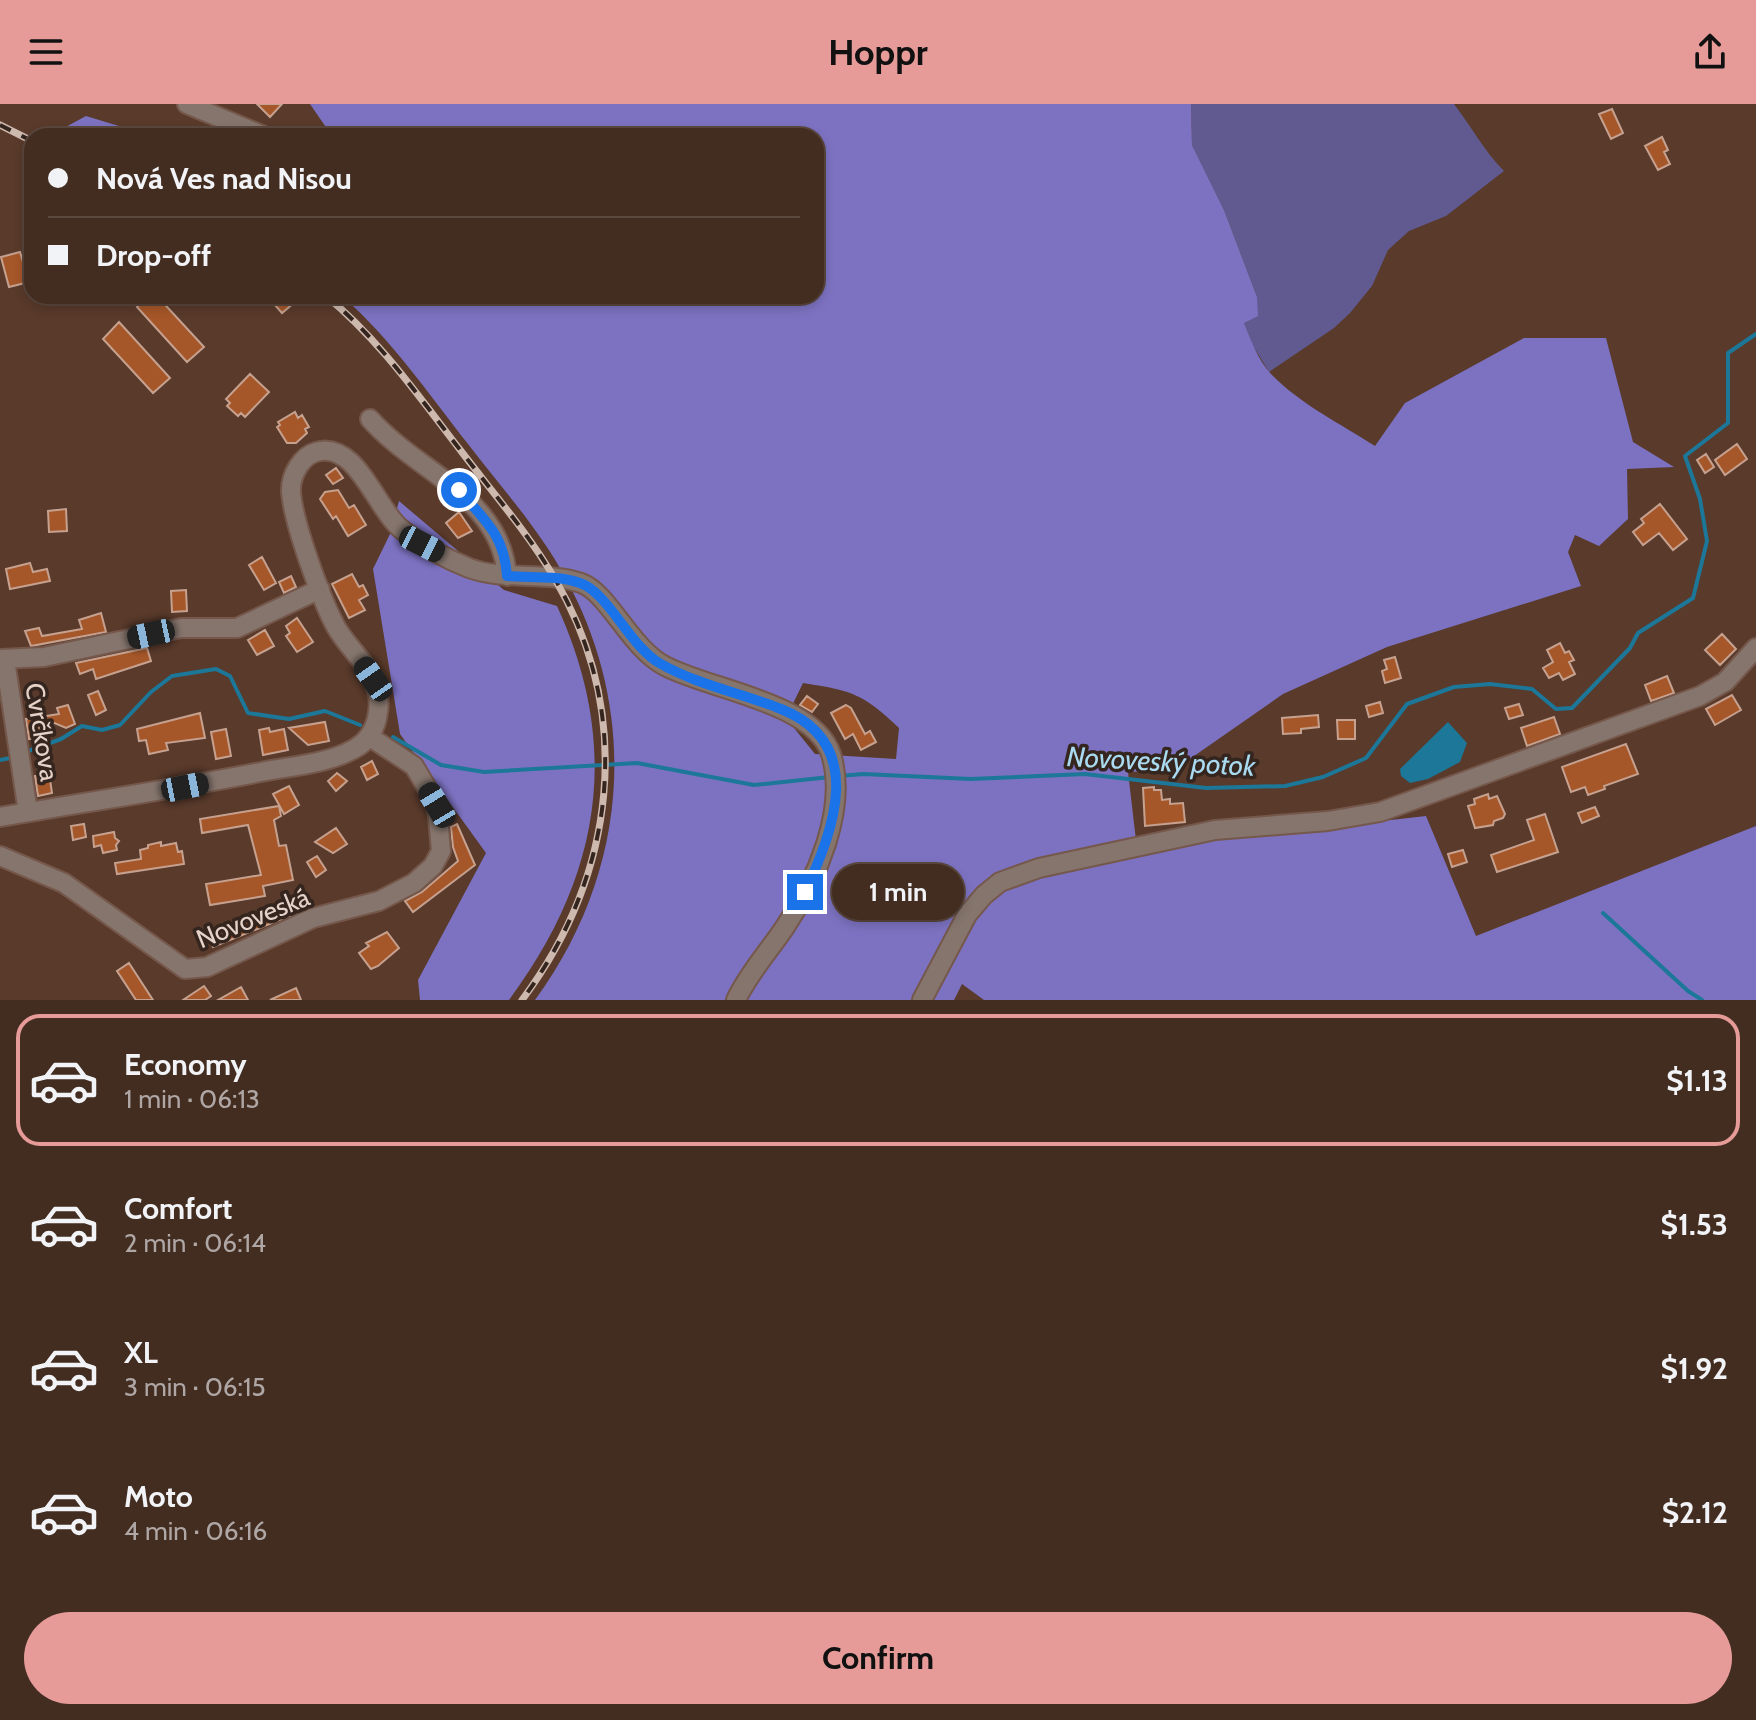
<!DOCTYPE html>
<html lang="en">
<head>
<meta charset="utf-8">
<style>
  :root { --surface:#432c20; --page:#4a3429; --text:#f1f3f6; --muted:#afa7a5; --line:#5b483e; --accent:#e69b98 }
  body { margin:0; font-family:Cabin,sans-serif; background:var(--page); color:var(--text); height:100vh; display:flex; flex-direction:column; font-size:30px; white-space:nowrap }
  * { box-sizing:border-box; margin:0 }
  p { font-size:26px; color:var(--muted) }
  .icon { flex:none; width:44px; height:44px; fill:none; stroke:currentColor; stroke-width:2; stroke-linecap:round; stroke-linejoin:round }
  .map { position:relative; height:896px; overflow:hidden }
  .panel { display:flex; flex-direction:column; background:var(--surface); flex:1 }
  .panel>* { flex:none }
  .banner { position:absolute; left:24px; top:24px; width:800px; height:176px; border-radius:24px; box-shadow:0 4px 12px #0003,0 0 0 2px var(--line); display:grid; align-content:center; height:176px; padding:0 24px; background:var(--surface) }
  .end { position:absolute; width:36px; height:36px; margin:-18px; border:10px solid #1a73e8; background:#fff; box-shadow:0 0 0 4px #fff }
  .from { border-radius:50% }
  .bubble { position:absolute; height:56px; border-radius:28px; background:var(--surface); box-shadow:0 4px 12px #0003,0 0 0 2px var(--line); font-size:26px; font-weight:800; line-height:56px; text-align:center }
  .car { position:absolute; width:24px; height:48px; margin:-24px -12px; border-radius:10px; box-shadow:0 0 6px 2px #0007; background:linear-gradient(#222 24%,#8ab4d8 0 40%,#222 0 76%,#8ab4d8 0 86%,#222 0) }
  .banner b { display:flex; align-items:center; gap:28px; height:76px; font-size:30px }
  .banner b+b { border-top:2px solid var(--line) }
  .banner i { width:20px; height:20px; background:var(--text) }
  ul { padding:14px 0 0; list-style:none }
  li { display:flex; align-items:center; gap:24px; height:132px; margin:0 16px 12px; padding:0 8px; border:4px solid transparent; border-radius:24px }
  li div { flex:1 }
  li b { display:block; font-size:30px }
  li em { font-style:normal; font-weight:800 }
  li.current { border-color:var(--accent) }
  li>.icon { width:72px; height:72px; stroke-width:1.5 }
  .button { display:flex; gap:16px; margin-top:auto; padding:16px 24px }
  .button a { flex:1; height:92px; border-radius:48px; background:var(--accent); color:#111; font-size:32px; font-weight:800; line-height:92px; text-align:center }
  header { display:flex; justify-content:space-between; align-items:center; height:104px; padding:0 24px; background:var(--accent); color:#111; font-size:36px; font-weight:800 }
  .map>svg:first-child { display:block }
  .green { fill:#605a91 }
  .forest { fill:#7c72c1; fill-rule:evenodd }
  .water { fill:#1c7798 }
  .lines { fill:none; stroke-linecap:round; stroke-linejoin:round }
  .stream { stroke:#1c7798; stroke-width:4 }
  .building { fill:#a65729; stroke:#c6a18f; stroke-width:2 }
  .minor-casing { stroke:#75584b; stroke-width:22 }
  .minor { stroke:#85756d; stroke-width:18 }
  .rail-casing { stroke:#ceb9af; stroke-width:7 }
  .rail { stroke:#34251e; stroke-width:4; stroke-dasharray:12; stroke-linecap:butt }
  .route { stroke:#1a73e8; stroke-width:10 }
  .labels { text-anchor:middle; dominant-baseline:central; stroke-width:7; stroke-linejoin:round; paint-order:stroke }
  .street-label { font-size:26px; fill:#e5d2c9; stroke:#34251e }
  .water-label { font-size:28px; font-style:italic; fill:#a9daf0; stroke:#34251e }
</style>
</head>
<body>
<header><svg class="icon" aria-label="menu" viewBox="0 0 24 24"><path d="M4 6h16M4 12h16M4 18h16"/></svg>Hoppr<svg class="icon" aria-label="share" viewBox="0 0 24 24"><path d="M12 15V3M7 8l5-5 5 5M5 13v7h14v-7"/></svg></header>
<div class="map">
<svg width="1756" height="896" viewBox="0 0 1756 896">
  <rect width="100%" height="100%" fill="#593a2b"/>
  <path class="green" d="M1191,0H1454C1471,22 1484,47 1504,67L1446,112L1409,127L1388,146L1372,182L1350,209L1334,224L1269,268L1252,240L1244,219L1257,193L1224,106L1192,41Z"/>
  <path class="forest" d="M310,0H1191L1192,41L1224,106L1257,193L1258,212L1244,219C1251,236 1258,256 1271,270C1300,300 1341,320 1375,342L1405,299L1524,234H1606L1633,338L1674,363L1627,365L1628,415L1599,442L1575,431L1568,448L1581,482L1387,543L1283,590L1174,666L1128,668L1137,745L1426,712L1476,832L1756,722V896H984L962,880L954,896H535C628,769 641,611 565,473C539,425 501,383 468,340C428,289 391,235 342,192H816V32H332ZM803,579C853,587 862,589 899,624L896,655L815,650L786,614Z
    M86,12L132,26L144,32H49Z
    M399,397L504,486L557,502C622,644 601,772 509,896H420L418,876L486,749L400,630L373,465L390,430Z"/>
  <path class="water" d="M1448,618L1467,639L1460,658L1428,675L1410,679L1401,672L1400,665Z"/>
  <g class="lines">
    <path class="stream" d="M393,633L441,661L484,668L637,659L754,681L830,673
      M23,649L61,635L82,622L102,626L120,621L151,588L172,572L216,565L230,572L248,609L289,615L325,607L360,621
      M0,656L15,653
      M839,672L863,670L971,675L1085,670L1206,684L1285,682L1323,673L1366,654L1407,600L1454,583L1490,580L1532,585L1556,605L1572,604L1630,544L1638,529L1693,494L1707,437L1700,395L1685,352L1728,319V249L1756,230
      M1603,809L1688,887L1702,896"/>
  </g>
  <path class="building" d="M257,0H282L270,13Z
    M1612,5L1623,29L1611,35L1599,10Z
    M1662,33L1668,46L1664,48L1670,60L1658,66L1645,42Z
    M20,148L29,178L9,183L1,153Z
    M148,192H157L204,243L187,258L137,203Z
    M267,192H288L294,199L282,209Z
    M119,218L170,274L153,289L103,235Z
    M250,270L269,288L245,313L241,309L238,312L227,302L230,299L226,295Z
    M295,308L298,314L302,311L309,323L305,325L307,329L296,339H287L277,323L280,321L278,318Z
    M1737,340L1747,355L1725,371L1715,356Z
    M1706,350L1714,363L1705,369L1697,356Z
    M336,364L343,374L333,380L326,371Z
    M338,386L349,404L354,401L366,421L348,432L336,412L333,415L320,395L325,388Z
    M1660,400L1687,435L1673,446L1659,429L1643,441L1633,428L1644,419L1641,415Z
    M66,405L67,427L49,428L48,407Z
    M459,408L472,427L458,434L446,419Z
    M262,453L276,479L264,486L249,461Z
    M30,459L33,468L47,465L50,477L10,485L6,465Z
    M352,470L359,483L363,481L368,491L359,496L365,506L349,514L332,480Z
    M291,472L296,483L284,489L279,478Z
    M186,486L187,507L172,508L171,487Z
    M101,509L106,528L31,542L25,527L39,524L42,532L82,525L79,516Z
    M297,514L313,538L297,548L286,532L290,529L286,522Z
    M265,526L274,542L257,551L248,536Z
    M1722,530L1736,545L1720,561L1705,546Z
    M1560,539L1565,549L1569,547L1574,556L1569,558L1575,570L1563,576L1559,569L1549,574L1543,564L1553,558L1547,546Z
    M147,544L151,557L96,575L93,565L80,570L76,559Z
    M1395,553L1401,574L1385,579L1382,567L1387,565L1384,556Z
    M1667,572L1674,589L1651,597L1645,581Z
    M98,587L106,606L96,611L88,591Z
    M1732,591L1741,606L1715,621L1706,605Z
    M807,592L818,600L812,608L800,601Z
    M1380,598L1383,609L1369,613L1366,602Z
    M1519,600L1523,611L1509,615L1505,604Z
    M68,601L75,620L66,624L40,613L59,610L57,604Z
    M846,601L851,604L865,630L870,627L876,638L861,646L853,630L845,635L831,609Z
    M200,609L205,634L166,639L168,646L149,650L146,636L139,637L137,625Z
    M1318,611L1319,623L1301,625V629L1283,630L1282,614Z
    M1554,613L1560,630L1527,642L1521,624Z
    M38,614L41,633L29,635L26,615Z
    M1337,616H1355V635H1338Z
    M325,618L329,637L308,641L289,624Z
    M269,624L270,628L284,625L288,646L263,651L259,626Z
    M226,625L231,652L216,655L211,628Z
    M1626,640L1638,670L1604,682L1605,685L1588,691L1585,683L1571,688L1562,663Z
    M372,657L378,670L367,676L361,663Z
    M49,669L52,689L38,692L35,672Z
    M337,669L347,677L336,687L328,677Z
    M289,682L299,701L284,710L273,690Z
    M1154,683V686H1161L1162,696L1170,695V700L1183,699L1185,718L1145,722L1143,684Z
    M1488,690L1489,695L1497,692L1505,710L1503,714L1494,717L1493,721L1475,724L1468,702L1475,700L1474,695Z
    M279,702L281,712L274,716L279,742L286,741L293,776L263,782L265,792L210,801L206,780L261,771L248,721L202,729L200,715Z
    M1595,703L1599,712L1582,719L1578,709Z
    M1545,710L1558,748L1497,768L1491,751L1534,736L1527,716Z
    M84,720L86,733L73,736L71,722Z
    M457,720L475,761L413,808L405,797L422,788L458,757L453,743L451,723Z
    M336,724L347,740L333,749L315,738Z
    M114,728L115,734L119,737L116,741L117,746L103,749L101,741L94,743L93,732Z
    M161,738V742L176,739L178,748L182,747L184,760L117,770L115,759L141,755L140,746L148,744V741Z
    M1463,746L1467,758L1452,763L1448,750Z
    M317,752L326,766L316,773L307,758Z
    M290,799L294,810L213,843L209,830Z
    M387,828L399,844L378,862L371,865L359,849L369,842L366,839Z
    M129,859L153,896H136L117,867Z
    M204,882L211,892L205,896H183Z
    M241,883L248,896H218Z
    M296,884L301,896H270Z"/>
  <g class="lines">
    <defs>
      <path id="minor" d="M187,0L264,32
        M370,315C417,368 501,393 507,472
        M0,555L44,553L181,524H237L320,485
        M5,556L28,708
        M0,713C87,698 174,685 261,668C291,662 327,660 354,645C367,638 374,628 377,614C380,601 379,587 373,575C364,556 346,541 336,523C321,495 292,416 291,386C291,370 302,352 316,348C356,336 376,404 400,424C419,440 446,455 469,464C505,477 545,467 581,479C608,488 630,544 665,562C710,586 814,598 831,650C848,705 816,777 785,823C769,847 748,870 736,896
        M0,752L64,779L185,865L207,863L313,814L379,797L414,779L433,762L441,747L437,701L414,662L370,633
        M922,896L967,811L984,791L1000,778L1039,764L1215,726L1328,717L1380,708L1700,592L1725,578L1756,544"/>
    </defs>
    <use href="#minor" class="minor-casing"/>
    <use href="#minor" class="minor"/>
    <defs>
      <path id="rail" d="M0,21L32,37
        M326,192C379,235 419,293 461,347C493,389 528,429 555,475C635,613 616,770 522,896"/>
    </defs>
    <use href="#rail" class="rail-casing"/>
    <use href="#rail" class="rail"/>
  </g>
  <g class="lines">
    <path class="route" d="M459,386C485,417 504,430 507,472C530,474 558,471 580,479C609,489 629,542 661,560C698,581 741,589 781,605C867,639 834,726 805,788"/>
  </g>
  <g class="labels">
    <g class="street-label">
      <text transform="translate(42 628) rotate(81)">Cvrčkova</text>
      <text transform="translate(253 814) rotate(-22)">Novoveská</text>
    </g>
    <g class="water-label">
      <text transform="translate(1161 657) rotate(3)">Novoveský potok</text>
    </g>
  </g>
</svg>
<i class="end from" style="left:459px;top:386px"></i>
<i class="end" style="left:805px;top:788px"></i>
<div class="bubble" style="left:832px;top:760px;width:132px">1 min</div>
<i class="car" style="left:422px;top:440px;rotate:117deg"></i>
<i class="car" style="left:151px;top:530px;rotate:258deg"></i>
<i class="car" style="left:373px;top:575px;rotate:325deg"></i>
<i class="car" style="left:185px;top:683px;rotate:79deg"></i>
<i class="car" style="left:437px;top:701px;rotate:329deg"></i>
<div class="banner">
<b><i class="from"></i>Nová Ves nad Nisou</b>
<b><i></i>Drop-off</b>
</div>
</div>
<section class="panel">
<ul>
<li class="current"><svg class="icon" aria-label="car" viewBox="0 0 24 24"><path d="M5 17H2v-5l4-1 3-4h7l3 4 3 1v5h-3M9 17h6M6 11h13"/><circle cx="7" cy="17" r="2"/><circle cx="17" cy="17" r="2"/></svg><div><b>Economy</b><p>1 min · 06:13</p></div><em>$1.13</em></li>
<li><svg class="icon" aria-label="car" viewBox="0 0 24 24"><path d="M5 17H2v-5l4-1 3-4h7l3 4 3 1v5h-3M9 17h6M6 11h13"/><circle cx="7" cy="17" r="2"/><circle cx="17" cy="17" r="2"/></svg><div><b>Comfort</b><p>2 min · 06:14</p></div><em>$1.53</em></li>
<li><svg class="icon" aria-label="car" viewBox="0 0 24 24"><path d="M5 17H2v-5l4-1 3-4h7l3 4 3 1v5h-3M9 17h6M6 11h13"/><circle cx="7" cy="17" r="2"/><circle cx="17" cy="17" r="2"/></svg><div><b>XL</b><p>3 min · 06:15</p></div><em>$1.92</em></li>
<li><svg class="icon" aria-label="car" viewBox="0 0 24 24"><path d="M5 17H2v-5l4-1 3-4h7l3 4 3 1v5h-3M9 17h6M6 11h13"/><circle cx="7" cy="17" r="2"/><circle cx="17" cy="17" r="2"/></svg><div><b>Moto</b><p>4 min · 06:16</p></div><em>$2.12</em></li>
</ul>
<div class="button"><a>Confirm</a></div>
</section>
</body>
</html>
